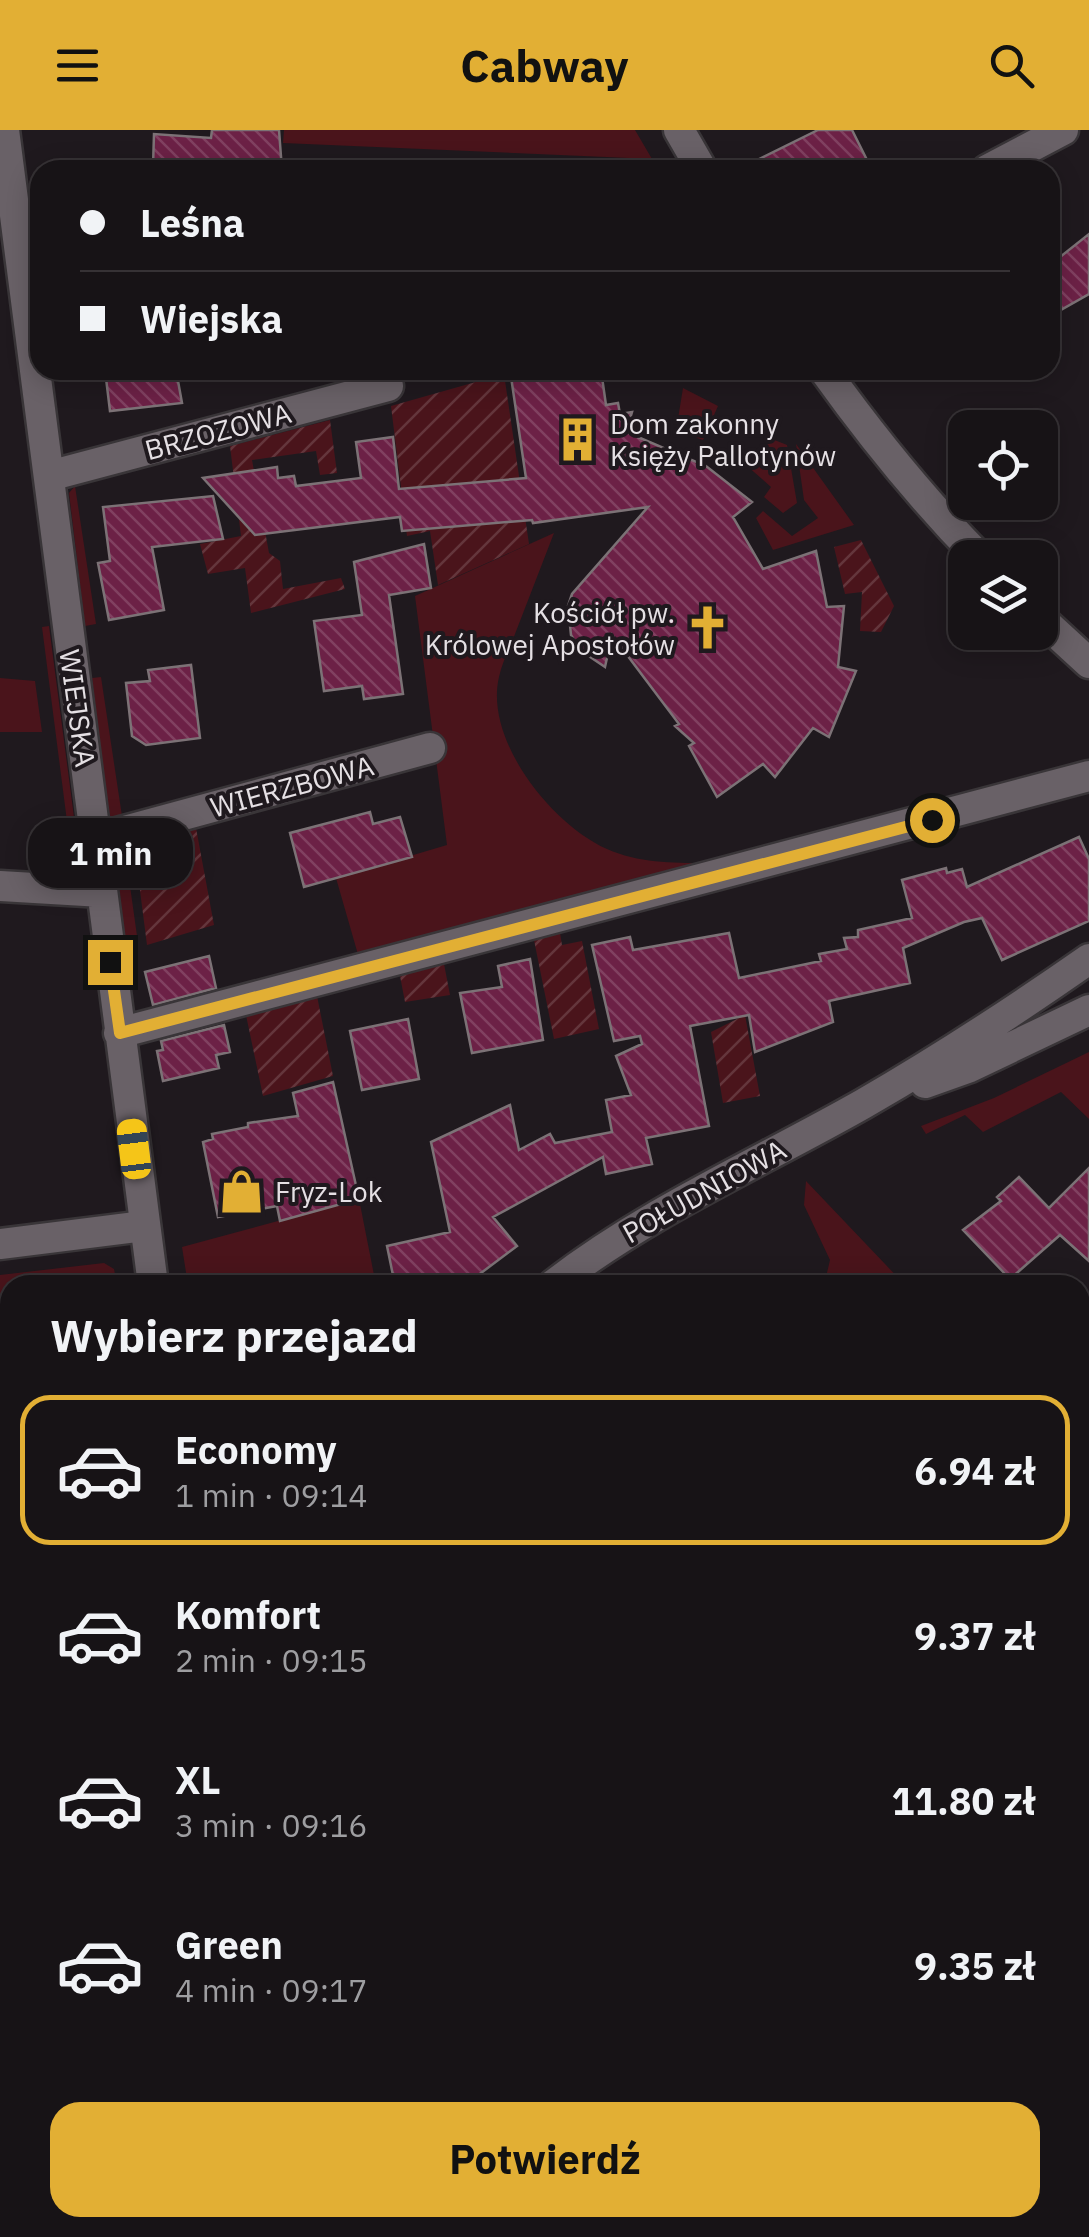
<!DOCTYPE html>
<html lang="pl">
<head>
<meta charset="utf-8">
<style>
  :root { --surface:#171316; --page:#242023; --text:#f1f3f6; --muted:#9e9ea1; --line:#363235; --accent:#e2af34 }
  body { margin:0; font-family:"IBM Plex Sans",sans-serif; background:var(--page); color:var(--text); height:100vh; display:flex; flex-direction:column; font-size:38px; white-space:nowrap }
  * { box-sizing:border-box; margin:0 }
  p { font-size:32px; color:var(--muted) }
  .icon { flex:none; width:55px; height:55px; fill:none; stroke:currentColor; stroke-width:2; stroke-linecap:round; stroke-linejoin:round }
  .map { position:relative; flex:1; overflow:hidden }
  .drawer { position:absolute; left:0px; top:1145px; width:1090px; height:962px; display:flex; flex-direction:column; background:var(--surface); border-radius:30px 30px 0 0; box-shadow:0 5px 25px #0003,0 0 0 2px var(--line) }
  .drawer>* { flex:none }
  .top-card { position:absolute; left:30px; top:30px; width:1030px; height:220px; border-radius:30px; box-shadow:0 5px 25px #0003,0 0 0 2px var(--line); display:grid; align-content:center; height:220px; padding:0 50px; background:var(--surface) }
  .controls { position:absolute; left:948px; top:280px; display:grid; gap:20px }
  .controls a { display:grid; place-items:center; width:110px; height:110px; border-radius:20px; background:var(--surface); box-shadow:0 5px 25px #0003,0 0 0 2px var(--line); font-size:50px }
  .end { position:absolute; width:45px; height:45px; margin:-22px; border:12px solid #e2af34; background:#111; box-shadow:0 0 0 5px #111 }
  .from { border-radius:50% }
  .bubble { position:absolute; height:70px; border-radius:30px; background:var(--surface); box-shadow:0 5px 25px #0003,0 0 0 2px var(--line); font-size:32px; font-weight:800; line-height:70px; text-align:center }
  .car { position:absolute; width:30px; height:60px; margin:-30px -15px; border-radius:12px; box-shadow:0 0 8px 2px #0007; background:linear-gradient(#f5c518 24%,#345 0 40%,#f5c518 0 76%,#345 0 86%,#f5c518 0) }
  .top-card b { display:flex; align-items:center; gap:35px; height:95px; font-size:38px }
  .top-card b+b { border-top:2px solid var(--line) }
  .top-card i { width:25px; height:25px; background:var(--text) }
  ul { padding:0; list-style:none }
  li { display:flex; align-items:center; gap:30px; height:150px; margin:0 20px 15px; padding:0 30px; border:5px solid transparent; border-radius:30px }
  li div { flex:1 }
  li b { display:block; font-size:38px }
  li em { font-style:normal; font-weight:800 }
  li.on { border-color:var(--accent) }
  li>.icon { width:90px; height:90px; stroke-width:1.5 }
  h2 { padding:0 50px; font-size:45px; line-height:120px }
  .primary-button { display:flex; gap:20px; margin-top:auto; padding:20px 50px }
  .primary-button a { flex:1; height:115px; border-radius:30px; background:var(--accent); color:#111; font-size:40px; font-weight:800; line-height:115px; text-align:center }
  header { display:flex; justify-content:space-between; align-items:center; height:130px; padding:0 50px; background:var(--accent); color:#111; font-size:45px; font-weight:800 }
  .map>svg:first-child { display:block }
  .green { fill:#4a141b }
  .garden { fill:url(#garden-furrows) }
  .building { fill:url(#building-back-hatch); stroke:#7c7276; stroke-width:2.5 }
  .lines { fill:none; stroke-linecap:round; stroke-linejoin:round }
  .minor-casing { stroke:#393538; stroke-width:35 }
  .minor { stroke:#696167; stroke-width:30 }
  .route { stroke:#e2af34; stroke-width:12 }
  .labels { text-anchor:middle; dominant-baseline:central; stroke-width:8; stroke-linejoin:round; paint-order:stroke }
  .poi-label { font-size:28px; fill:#e5e0e4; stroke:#1f191e; text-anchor:start }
  .street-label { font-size:28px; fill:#e5e0e4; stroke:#1f191e }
</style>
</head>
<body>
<header><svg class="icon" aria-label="menu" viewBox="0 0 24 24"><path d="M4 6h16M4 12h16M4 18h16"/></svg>Cabway<svg class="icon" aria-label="search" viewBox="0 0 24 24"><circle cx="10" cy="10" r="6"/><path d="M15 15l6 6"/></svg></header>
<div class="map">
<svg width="1089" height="2107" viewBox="0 0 1089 2107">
  <defs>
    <pattern id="garden-furrows" width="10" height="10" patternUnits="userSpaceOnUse" patternTransform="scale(2.5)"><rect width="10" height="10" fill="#4a141b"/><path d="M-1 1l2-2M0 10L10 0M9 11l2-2" fill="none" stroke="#64363c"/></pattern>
    <pattern id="building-back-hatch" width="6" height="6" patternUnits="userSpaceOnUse" patternTransform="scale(2.5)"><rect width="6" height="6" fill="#6c2146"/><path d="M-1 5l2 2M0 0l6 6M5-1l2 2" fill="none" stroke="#814161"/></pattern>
  </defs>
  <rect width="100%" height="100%" fill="#1f191e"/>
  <path class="green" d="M284,0H635L652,29L283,13Z
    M683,258L718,276L703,310L676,301Z
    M772,309L787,315L797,373L783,383L764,367L771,357L746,335Z
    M796,314L854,395L773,420L756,388L763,381L792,406L818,388L804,370Z
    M75,356L96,494L85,496L69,363Z
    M554,403C541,437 528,470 515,504C510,518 502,532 499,547C484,610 552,695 607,719C638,733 672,733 705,733L359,828L336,748L447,715L415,466Z
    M49,496L80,733L73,738L42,497Z
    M101,547L122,686L109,688L92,548Z
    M0,548L35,551L42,602H0Z
    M124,713L138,813L137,821L127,824L115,724L116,716Z
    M1089,922V989L1061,962L983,1002L965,985L926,1004L921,996L994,968Z
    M806,1051L905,1155H802L814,1154L826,1147L830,1130L804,1075Z
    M359,1069L376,1155H188L182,1117Z
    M104,1133L114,1139L117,1155H10V1272L0,1274V1145Z
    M0,1948L10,1949V2098H328L344,2100L354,2098L345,2107H0Z
    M583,2098L905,2099L950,2098L940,2107H577Z"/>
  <path class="garden" d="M504,244L529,414L438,455L430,401L407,406L391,276Z
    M330,290L337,343L320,345L316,321L252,330L269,423L280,431L283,459L341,448L345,459L251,483L245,438L208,444L200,414L241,406L230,316Z
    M861,410L894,476L881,502L860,501L862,462L845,464L834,417Z
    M196,698L214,795L147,815L134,714Z
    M560,803L562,815L582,811L599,899L554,909L534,810Z
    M444,834L450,865L405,872L400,846Z
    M317,866L333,946L263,966L246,885Z
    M745,885L760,966L723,973L711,902Z"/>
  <path class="building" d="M212,0H279L282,40L153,36L154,4L211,8Z
    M818,0H852L872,40H737Z
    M1089,104V164L1050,186V135Z
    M105,240H176L182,273L110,281Z
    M510,240H601L606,275L618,273L620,284L632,282L626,302L706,336L752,372L733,387L763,439L816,421L827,477L844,476L838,537L856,541L829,607L813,598L775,647L763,634L717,667L689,616L694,613L675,596L679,594L612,505L605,537L580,520L571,505L568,476L572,464L648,377L533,393L532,390L402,401L400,387L255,405L203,348L277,337L278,348L294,346L296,356L361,348L356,312L393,307L399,359L526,348Z
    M213,366L223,409L152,417L164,480L109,490L98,433L110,431L103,377Z
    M424,414L431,458L389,465L403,564L364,569L362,556L324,561L314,491L362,485L354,432Z
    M191,535L200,608L146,615L132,606L126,553L150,551L148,540Z
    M370,682L373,694L400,687L412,727L304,757L290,703Z
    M1079,707L1089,729V791L1002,830L982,788L964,792L903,818L910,853L829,871L833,892L755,922L749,885L690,896L709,996L646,1008L652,1034L606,1044L603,1027L493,1087L517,1116L465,1155H395L387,1116L450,1102L431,1012L510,975L519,1020L550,1004L555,1013L612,1002L606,970L631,965L616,926L642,914L640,906L614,911L592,815L630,807L633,820L729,803L739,848L821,831L819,824L847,819L844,808L858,807V800L912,788L902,750L946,738L947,743L962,739L967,757Z
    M209,826L216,858L153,875L145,842Z
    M530,829L543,910L472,923L460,863L502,857L498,836Z
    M408,889L419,949L362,960L350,901Z
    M224,895L230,922L216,925L219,938L163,951L157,921L163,920L161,911Z
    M333,952L359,1069L280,1091L277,1076L218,1087L203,1012L213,1009L212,1004L248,997V993L298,986L293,963Z
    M1089,1038V1131L1060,1105L1010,1149L963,1100L1001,1071L997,1067L1019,1047L1049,1078Z"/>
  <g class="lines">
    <defs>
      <path id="minor" d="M4,0L153,1155
        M679,0L702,40
        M987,40L1063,0
        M824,240C872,307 922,369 980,428
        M49,346L388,256
        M1040,488L1089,533
        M95,709L430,618
        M0,756L102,762
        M119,903L1089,646
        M925,953L970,937L1089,880
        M0,1114L144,1096
        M553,1155C649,1081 759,1033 863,974C941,929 1016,880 1089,829
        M1080,1274L1089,1228
        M0,1660L10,1651
        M490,2098L495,2107
        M993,2098L1005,2107"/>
    </defs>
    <use href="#minor" class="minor-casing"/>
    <use href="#minor" class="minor"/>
  </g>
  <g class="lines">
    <path class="route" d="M110,832L120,903L932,690"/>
  </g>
  <defs>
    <symbol id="building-bare" viewBox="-9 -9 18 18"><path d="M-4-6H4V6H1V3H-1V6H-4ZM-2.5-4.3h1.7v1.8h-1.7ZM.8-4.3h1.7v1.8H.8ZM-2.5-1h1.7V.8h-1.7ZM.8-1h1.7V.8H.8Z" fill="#e2af34" stroke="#1f191e" stroke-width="2.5" paint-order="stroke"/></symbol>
    <symbol id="church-bare" viewBox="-9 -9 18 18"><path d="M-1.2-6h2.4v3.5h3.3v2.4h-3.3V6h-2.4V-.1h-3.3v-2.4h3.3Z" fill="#e2af34" stroke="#1f191e" stroke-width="2.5" paint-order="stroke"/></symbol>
    <symbol id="shop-bare" viewBox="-9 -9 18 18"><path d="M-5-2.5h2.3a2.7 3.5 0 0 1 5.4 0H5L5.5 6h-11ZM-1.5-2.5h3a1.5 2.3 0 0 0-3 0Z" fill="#e2af34" stroke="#1f191e" stroke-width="2.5" paint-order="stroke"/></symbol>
  </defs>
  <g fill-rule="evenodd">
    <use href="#building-bare" x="546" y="278" width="63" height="63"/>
    <use href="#church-bare" x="676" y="466" width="63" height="63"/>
    <use href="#shop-bare" x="210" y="1030" width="63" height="63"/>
  </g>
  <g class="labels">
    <g class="poi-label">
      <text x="610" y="293">Dom zakonny<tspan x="610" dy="32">Księży Pallotynów</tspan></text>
      <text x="675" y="482" text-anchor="end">Kościół pw.<tspan x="675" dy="32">Królowej Apostołów</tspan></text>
      <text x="275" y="1061">Fryz-Lok</text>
    </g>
    <g class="street-label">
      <text transform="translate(218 301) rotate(-15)">BRZOZOWA</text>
      <text transform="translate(78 578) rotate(82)">WIEJSKA</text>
      <text transform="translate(292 656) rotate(-15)">WIERZBOWA</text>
      <text transform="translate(704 1061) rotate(-29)">POŁUDNIOWA</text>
    </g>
  </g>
</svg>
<div class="controls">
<a><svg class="icon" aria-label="locate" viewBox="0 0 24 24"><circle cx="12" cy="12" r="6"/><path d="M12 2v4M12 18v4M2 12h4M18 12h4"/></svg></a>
<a><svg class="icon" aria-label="layers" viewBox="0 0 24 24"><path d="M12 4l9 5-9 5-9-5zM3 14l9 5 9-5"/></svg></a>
</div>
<i class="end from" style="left:932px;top:690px"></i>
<i class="end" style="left:110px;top:832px"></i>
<div class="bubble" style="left:28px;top:688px;width:165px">1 min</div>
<i class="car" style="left:134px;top:1019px;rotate:353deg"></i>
<div class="top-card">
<b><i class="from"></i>Leśna</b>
<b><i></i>Wiejska</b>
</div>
<section class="drawer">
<h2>Wybierz przejazd</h2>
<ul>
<li class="on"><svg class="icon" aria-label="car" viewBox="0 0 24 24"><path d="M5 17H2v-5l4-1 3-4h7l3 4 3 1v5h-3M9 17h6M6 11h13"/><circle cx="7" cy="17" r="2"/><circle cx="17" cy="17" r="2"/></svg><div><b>Economy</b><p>1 min · 09:14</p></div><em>6.94 zł</em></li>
<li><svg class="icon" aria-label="car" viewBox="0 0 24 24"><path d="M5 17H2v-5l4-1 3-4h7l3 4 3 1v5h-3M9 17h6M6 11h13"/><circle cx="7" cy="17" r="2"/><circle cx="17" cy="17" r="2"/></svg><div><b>Komfort</b><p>2 min · 09:15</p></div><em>9.37 zł</em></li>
<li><svg class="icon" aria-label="car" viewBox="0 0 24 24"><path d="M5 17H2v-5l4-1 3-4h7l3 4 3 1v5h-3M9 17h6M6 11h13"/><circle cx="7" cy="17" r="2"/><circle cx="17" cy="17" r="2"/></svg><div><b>XL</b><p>3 min · 09:16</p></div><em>11.80 zł</em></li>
<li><svg class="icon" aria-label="car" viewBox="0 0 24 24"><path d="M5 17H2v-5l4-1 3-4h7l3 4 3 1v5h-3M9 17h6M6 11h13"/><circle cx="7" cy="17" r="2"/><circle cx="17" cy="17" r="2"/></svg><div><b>Green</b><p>4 min · 09:17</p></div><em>9.35 zł</em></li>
</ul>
<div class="primary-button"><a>Potwierdź</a></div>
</section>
</div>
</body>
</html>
